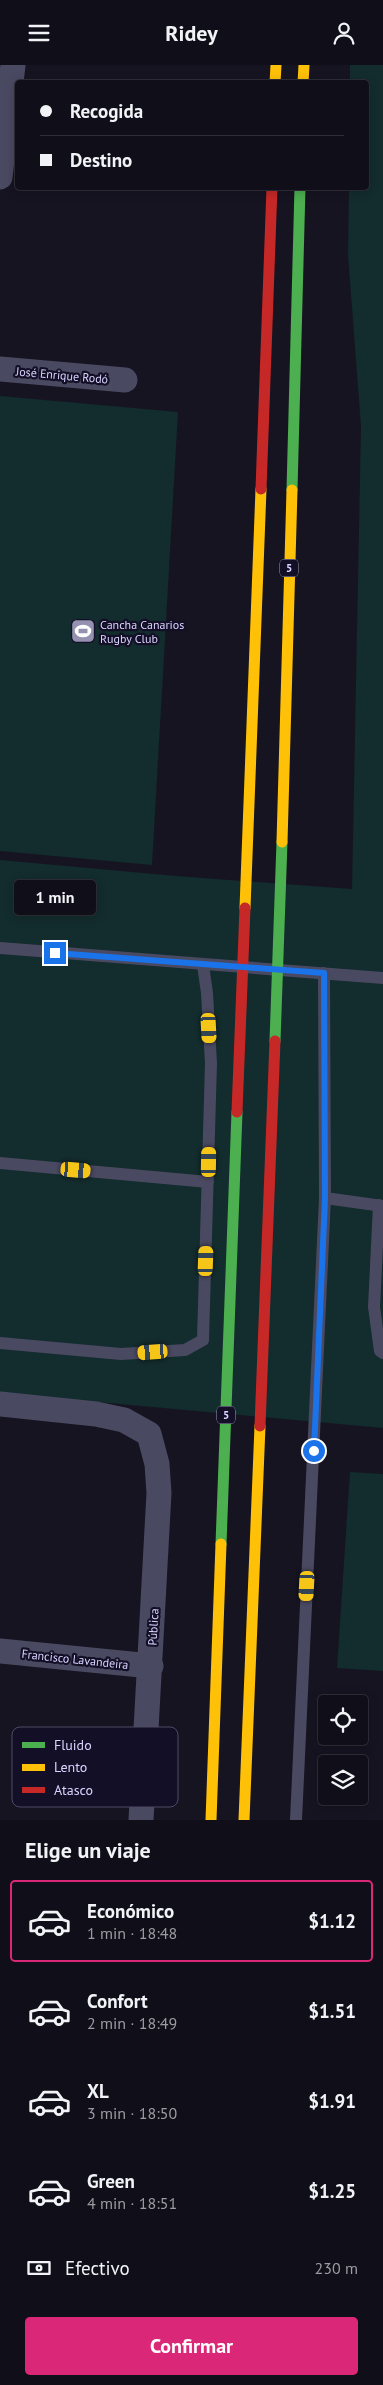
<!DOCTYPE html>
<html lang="es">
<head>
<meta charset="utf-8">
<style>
  :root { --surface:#100f19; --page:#1e1d26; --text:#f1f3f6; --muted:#9c9ca2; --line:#302f38; --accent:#db2777 }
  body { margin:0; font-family:"PT Sans",sans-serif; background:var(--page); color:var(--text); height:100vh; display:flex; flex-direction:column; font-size:19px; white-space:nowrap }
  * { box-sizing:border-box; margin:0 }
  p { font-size:16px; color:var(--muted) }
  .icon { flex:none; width:28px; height:28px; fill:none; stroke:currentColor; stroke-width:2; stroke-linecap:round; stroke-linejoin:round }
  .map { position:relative; height:1755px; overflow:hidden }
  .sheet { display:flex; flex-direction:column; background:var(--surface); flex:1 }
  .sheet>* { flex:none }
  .top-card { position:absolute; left:15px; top:15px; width:354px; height:110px; border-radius:5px; box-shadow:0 2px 12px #0003,0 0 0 1px var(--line); display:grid; align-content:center; height:110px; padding:0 25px; background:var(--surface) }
  .controls { position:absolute; left:318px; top:1630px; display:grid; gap:10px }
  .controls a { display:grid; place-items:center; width:50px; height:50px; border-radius:5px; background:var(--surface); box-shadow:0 2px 12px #0003,0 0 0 1px var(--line); font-size:25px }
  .end { position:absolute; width:22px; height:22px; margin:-11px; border:6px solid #1a73e8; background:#fff; box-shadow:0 0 0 2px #fff }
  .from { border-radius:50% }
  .bubble { position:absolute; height:35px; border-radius:5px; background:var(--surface); box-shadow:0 2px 12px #0003,0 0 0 1px var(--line); font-size:16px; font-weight:700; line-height:35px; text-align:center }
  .car { position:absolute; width:15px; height:30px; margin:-15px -8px; border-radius:6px; box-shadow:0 0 4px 1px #0007; background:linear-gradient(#f5c518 24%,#345 0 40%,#f5c518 0 76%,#345 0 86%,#f5c518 0) }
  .top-card b { display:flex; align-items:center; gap:18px; height:48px; font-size:19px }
  .top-card b+b { border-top:1px solid var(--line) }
  .top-card i { width:12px; height:12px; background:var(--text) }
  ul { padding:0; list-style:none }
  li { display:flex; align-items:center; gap:15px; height:82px; margin:0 10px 8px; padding:0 15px; border:2px solid transparent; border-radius:5px }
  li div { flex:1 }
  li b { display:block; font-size:19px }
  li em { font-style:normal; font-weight:700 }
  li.on { border-color:var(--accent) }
  li>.icon { width:45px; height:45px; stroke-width:1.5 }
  h2 { padding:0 25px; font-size:22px; line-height:60px }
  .pay { display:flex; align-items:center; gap:12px; height:55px; padding:0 25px; font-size:19px }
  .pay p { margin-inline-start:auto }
  .cta { display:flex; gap:10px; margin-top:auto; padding:10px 25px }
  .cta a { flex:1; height:58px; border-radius:5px; background:var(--accent); color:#fff; font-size:20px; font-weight:700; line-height:58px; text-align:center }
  header { display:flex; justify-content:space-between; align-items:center; height:65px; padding:0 25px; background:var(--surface); font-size:22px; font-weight:700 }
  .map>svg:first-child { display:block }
  .green { fill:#132c2d }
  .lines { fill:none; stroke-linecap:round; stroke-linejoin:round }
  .lane { stroke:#4a4962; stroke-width:12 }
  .street { stroke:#4a4962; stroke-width:25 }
  .fast { stroke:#4caf50; stroke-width:11 }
  .slow { stroke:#ffc107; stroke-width:11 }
  .jam { stroke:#c62828; stroke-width:11 }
  .route { stroke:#1a73e8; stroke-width:6 }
  .labels { text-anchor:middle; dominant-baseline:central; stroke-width:4.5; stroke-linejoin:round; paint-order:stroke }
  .shield { fill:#130f26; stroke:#9e99be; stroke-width:1 }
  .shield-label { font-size:11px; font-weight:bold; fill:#d9d4ff }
  .street-label { font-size:12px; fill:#d9d4ff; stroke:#130f26 }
  .poi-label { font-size:12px; fill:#d9d4ff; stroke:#130f26; text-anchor:start }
  .key { fill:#130f26; stroke:#4e4a67; stroke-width:1 }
  .key-label { font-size:14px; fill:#d9d4ff }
</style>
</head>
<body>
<header><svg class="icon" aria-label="menu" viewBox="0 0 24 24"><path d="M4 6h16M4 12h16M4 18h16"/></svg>Ridey<svg class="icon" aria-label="person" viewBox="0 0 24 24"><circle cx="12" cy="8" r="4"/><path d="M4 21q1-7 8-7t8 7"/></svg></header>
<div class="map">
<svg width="383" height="1755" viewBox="0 0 383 1755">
  <rect width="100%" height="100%" fill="#161421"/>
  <path class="green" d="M350,0H383V1363L0,1328V795L176,811L352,824L361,361L348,190L349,123L366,122V18L350,17Z
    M0,331L178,347L152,800L0,786Z
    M350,1407L383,1409V1606L337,1603Z"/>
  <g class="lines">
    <path class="lane" d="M0,883L383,913
      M0,1098L208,1117
      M325,1133L383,1141
      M379,1140L374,1242L380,1286L383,1288
      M0,1278L121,1289L185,1285L203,1275L211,998L207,928L203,900
      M296,1755L325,1133L324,908"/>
    <path class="street" d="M0,112L13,0
      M0,304L125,315
      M0,1339L96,1349L124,1355L149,1369L157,1399L159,1428L141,1755
      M0,1586L151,1601"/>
    <path class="fast" d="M292,425L300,122
      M275,976L282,777
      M221,1479L237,1047"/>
    <path class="slow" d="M275,18L276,0
      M303,18L304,0
      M282,777L292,425
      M245,843L261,424
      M211,1755L221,1479
      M244,1755L260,1361"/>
    <path class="jam" d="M261,424L272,122
      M237,1047L245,843
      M260,1361L275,976"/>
  </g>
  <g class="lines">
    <path class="route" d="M55,888L324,908L325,1133L314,1386"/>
  </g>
  <defs>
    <symbol id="stadium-square" viewBox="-11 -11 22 22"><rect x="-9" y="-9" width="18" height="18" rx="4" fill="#9591b1" stroke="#130f26"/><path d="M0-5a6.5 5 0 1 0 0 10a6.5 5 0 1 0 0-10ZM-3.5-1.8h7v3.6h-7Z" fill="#fff"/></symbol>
  </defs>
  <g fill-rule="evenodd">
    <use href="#stadium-square" x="69" y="552" width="28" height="28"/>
  </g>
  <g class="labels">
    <g class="shield">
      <rect x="280" y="494.5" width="18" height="17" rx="4"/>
      <rect x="217" y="1341.5" width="18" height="17" rx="4"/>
    </g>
    <g class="shield-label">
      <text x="289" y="503">5</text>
      <text x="226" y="1350">5</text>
    </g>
    <g class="street-label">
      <text transform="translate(62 310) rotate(5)">José Enrique Rodó</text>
      <text transform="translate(153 1562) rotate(-87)">Pública</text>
      <text transform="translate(75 1594) rotate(6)">Francisco Lavandeira</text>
    </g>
    <g class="poi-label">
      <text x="100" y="559">Cancha Canarios<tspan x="100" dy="14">Rugby Club</tspan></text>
    </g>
  </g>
  <rect x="12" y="1662" width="166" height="80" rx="8" class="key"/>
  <rect x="22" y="1677" width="23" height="6" fill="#4caf50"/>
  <rect x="22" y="1699" width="23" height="7" fill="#ffc107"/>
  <rect x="22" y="1722" width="23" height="6" fill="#c62828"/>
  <g class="key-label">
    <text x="54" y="1685">Fluido</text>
    <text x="54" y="1707">Lento</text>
    <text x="54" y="1730">Atasco</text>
  </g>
</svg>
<div class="controls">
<a><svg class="icon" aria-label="locate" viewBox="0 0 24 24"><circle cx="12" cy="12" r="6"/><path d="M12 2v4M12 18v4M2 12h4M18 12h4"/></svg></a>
<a><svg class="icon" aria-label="layers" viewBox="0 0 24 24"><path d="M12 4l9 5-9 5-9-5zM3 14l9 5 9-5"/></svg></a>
</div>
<i class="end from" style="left:314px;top:1386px"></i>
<i class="end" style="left:55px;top:888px"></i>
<div class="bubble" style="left:14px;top:815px;width:82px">1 min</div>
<i class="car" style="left:209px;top:963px;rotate:177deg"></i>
<i class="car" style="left:209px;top:1097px;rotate:1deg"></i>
<i class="car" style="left:76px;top:1105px;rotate:95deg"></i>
<i class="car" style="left:206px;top:1196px;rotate:2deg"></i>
<i class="car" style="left:153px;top:1287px;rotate:266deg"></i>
<i class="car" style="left:307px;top:1521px;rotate:183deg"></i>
<div class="top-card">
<b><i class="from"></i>Recogida</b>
<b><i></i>Destino</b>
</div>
</div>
<section class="sheet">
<h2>Elige un viaje</h2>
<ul>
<li class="on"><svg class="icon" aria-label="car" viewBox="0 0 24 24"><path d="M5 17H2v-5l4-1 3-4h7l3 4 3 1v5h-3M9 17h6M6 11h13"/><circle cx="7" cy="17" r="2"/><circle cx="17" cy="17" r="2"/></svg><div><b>Económico</b><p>1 min · 18:48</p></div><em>$1.12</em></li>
<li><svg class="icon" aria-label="car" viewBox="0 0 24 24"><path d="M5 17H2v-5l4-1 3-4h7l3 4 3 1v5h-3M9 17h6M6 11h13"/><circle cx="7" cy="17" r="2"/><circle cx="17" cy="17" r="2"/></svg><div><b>Confort</b><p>2 min · 18:49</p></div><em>$1.51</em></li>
<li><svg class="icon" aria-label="car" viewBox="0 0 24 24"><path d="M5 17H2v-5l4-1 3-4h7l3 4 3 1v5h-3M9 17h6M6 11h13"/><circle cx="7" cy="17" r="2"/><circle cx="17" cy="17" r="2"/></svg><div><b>XL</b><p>3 min · 18:50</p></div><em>$1.91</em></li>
<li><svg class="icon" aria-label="car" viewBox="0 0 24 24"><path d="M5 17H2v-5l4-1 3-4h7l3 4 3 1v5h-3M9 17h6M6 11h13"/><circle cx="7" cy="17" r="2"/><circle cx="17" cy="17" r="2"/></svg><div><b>Green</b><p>4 min · 18:51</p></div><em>$1.25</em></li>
</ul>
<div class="pay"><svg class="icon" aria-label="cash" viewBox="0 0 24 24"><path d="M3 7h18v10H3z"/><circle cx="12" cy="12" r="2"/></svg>Efectivo<p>230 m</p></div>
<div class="cta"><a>Confirmar</a></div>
</section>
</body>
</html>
